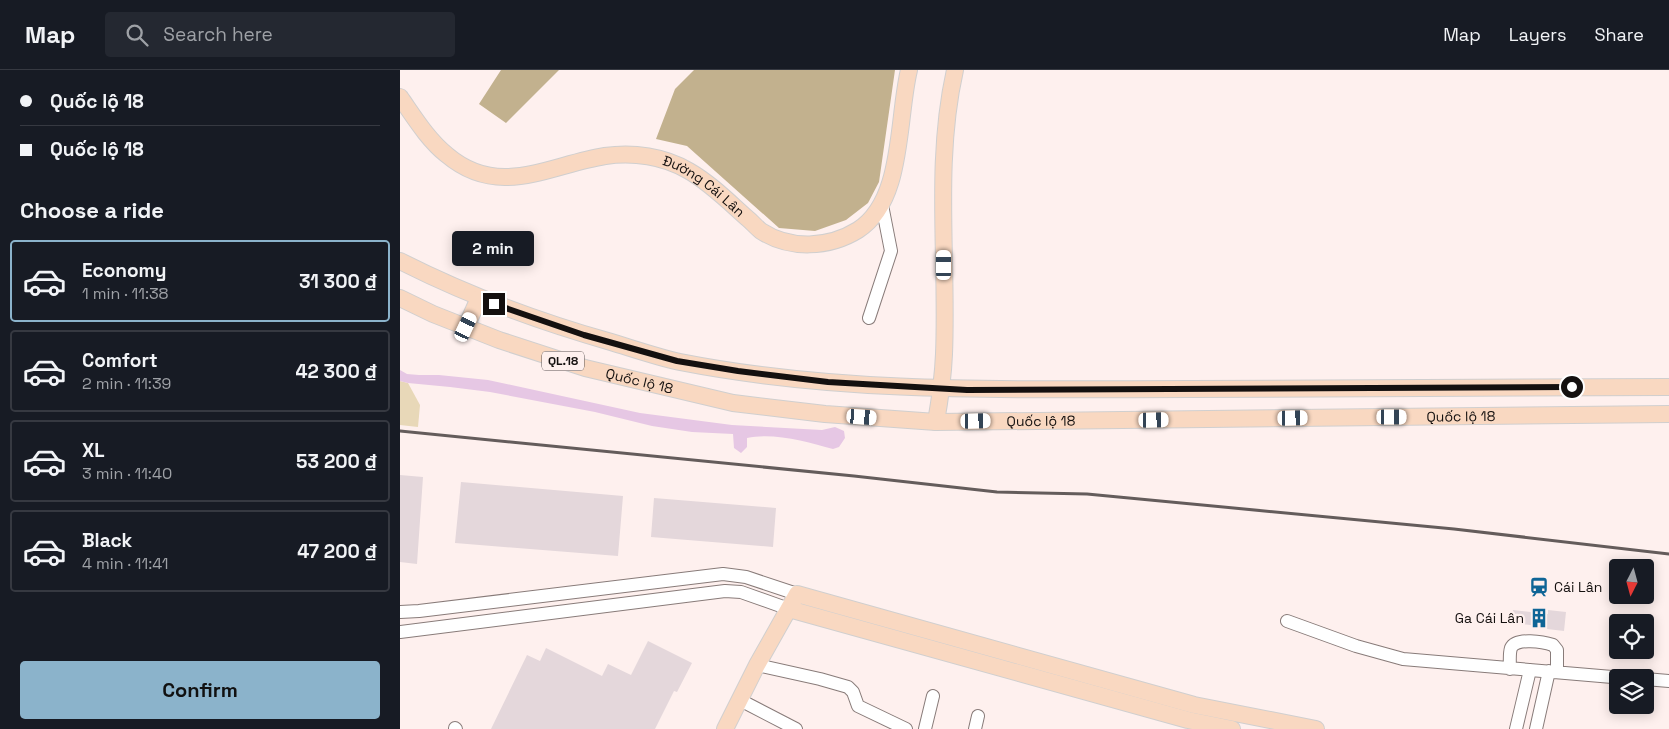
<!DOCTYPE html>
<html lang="en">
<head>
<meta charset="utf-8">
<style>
  :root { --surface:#171b24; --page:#242831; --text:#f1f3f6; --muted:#9ea1a6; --line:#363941; --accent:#8bb3cb }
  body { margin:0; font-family:"Space Grotesk",sans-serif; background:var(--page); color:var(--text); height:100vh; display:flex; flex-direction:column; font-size:19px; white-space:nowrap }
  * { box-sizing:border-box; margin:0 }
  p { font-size:16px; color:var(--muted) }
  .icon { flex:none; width:28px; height:28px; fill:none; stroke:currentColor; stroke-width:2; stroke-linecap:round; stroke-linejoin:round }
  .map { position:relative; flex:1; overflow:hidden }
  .details { display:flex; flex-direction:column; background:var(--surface); width:400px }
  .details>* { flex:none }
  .top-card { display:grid; align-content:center; height:110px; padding:0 20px; background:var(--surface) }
  .needle { width:32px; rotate:186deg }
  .buttons { position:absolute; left:1209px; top:489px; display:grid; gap:10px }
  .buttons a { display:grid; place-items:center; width:45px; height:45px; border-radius:5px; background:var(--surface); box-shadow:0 2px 12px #0003; font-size:25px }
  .end { position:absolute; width:22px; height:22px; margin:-11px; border:6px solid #14100f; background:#fff; box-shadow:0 0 0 2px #fff }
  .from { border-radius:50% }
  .bubble { position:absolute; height:35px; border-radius:5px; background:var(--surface); box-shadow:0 2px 12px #0003; font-size:16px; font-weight:700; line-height:35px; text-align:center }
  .car { position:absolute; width:15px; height:30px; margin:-15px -8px; border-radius:6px; box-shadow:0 0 4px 1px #0007; background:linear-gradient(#fff 24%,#345 0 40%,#fff 0 76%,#345 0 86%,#fff 0) }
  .top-card b { display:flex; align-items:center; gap:18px; height:48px; font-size:19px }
  .top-card b+b { border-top:1px solid var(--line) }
  .top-card i { width:12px; height:12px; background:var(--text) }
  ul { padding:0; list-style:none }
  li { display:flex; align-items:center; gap:15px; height:82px; margin:0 10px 8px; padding:0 10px; border:2px solid var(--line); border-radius:5px }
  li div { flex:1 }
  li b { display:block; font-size:19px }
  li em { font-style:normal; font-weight:700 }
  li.on { border-color:var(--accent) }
  li>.icon { width:45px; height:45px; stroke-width:1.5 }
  h2 { padding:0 20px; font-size:22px; line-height:60px }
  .button { display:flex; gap:10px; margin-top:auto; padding:10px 20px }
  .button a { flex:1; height:58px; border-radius:5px; background:var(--accent); color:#111; font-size:20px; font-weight:700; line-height:58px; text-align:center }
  header { display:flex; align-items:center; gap:30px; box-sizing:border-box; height:70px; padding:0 25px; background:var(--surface); border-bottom:1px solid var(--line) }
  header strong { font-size:24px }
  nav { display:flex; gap:28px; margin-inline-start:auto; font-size:18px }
  .search { width:350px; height:45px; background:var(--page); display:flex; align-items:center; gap:12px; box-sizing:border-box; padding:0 18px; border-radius:5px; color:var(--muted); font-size:19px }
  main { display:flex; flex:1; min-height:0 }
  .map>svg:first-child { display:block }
  .green { fill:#e8d8b8 }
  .forest { fill:#c2b18e }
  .water { fill:#e6c7e4 }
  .building { fill:#e4d7db }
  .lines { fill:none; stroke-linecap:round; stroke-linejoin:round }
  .minor-casing { stroke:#887b79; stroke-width:14 }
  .major-casing { stroke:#d0cfcf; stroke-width:18 }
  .minor { stroke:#fff; stroke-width:12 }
  .major { stroke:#f9d8c1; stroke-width:16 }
  .rail { stroke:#645c5b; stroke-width:3 }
  .route { stroke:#14100f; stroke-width:6 }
  .labels { text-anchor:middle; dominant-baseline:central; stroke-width:4.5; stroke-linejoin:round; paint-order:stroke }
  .shield { fill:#fef0ee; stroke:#5a5352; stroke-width:1 }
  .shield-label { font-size:12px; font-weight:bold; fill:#14100f }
  .street-label { font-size:14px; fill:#14100f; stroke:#fef0ee }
  .poi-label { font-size:14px; fill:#14100f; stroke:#fef0ee; text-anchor:start }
</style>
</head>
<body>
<header>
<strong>Map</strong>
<div class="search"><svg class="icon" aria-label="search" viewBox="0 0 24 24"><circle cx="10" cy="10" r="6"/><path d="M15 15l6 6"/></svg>Search here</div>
<nav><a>Map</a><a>Layers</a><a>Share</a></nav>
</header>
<main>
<section class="details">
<div class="top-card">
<b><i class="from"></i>Quốc lộ 18</b>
<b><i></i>Quốc lộ 18</b>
</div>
<h2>Choose a ride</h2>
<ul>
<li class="on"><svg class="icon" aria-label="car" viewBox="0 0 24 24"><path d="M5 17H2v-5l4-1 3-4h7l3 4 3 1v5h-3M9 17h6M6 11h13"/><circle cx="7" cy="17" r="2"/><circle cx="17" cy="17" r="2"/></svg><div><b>Economy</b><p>1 min · 11:38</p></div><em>31 300 ₫</em></li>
<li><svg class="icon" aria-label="car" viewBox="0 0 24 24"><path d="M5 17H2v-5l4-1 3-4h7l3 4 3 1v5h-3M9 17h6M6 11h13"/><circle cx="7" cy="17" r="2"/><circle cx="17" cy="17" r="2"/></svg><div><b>Comfort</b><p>2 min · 11:39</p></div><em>42 300 ₫</em></li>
<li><svg class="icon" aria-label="car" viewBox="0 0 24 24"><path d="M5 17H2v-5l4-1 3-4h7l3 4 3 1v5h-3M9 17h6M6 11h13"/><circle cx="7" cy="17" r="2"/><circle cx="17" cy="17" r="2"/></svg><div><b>XL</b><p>3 min · 11:40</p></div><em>53 200 ₫</em></li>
<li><svg class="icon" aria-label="car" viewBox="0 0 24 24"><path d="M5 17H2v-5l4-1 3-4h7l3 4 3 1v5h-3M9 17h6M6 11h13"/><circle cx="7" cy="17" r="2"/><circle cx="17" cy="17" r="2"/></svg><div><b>Black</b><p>4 min · 11:41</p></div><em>47 200 ₫</em></li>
</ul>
<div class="button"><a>Confirm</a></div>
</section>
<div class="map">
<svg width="1269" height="659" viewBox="0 0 1269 659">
  <rect width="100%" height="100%" fill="#fef0ee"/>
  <path class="green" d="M0,311L8,313L20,335L18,357L0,355Z"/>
  <path class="forest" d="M101,0H159L106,53L79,34Z
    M294,0H495L479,112L468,133L446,150L415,161L379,158L287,76L256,69L275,19Z"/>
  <path class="water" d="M0,300L7,304L19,305H39L88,310L240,343L332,355L422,360L435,357L444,361L445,368L439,377L433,379C408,372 373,362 347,368V377L341,383L334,378L333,364L292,362L252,356L195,342L90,322L50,317L8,313L0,311Z"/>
  <path class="building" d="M0,405L23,407L17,494L0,492Z
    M61,412L223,426L218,486L55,473Z
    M254,428L376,438L373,477L251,467Z
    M1113,540L1148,544V540L1166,542L1164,561L1147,559V557L1112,553Z
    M248,571L292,593L277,622L274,621L255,659H91L127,585L140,591L146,578L202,606L208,594L231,605Z"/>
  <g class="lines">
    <defs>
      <path id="minor" d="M469,248L491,181L482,135
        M0,542L19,541L323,504L346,507L397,524
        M887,551L956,576L1003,589L1224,608
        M0,562L325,521L341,522L389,539
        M357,595L420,609L448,617L453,622L458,636L506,659
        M1110,599C1110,593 1109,584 1111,578C1116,567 1144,572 1153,575L1157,580V602
        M1245,609L1269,611
        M340,630L396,659
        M55,658L56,659
        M525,659L533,626
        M575,659L578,646
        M1116,659L1130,600
        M1136,659L1149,601"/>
      <g id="major">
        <path id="s1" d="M0,27C14,47 28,70 47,85C99,129 149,95 205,86C233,82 264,86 289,101C310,113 329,132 347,148C352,152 356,157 361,161C390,180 429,178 458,160C504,131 497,49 509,0"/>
        <path d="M0,191C69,226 137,251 211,272C234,279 257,287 280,292C448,325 620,319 790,319C949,318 1109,318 1269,317"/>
        <path id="s2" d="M0,228L33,244L99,270L185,298L333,333L425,344L536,352L1269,344"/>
        <path d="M66,257L79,228"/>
        <path d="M536,352C540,329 543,307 544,284C548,189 534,93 555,0"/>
        <path d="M389,539L788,650L832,659"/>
        <path d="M325,659L357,595L397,524L794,635L916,659"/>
      </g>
    </defs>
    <use href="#minor" class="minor-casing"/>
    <use href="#major" class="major-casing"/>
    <use href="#minor" class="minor"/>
    <use href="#major" class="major"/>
    <path class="rail" d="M0,361L454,406L597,422L687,424L1054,459L1269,484"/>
  </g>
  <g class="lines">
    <path class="route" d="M94,234L184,265L277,291L338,301L428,312L567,320L1172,317"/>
  </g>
  <defs>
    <symbol id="station-bare" viewBox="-9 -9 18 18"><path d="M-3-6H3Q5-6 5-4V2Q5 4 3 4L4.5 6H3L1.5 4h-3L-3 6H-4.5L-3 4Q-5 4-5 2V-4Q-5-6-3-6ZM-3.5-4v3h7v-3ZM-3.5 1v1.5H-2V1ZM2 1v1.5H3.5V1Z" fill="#0f6596" stroke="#fef0ee" stroke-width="2.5" paint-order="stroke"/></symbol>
    <symbol id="building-bare" viewBox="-9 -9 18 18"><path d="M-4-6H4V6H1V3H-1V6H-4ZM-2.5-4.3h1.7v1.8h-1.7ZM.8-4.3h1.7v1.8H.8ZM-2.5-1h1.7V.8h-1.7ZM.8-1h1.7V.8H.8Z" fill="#0f6596" stroke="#fef0ee" stroke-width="2.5" paint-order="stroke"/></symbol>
  </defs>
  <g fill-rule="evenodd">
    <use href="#station-bare" x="1125" y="503" width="28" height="28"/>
    <use href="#building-bare" x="1125" y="534" width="28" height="28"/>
  </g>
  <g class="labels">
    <rect class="shield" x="142" y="281.5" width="42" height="19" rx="4"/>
    <g class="shield-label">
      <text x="163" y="291">QL.18</text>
    </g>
    <g class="street-label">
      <text stroke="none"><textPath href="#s1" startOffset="348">Đường Cái Lân</textPath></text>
      <text stroke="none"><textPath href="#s2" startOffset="254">Quốc lộ 18</textPath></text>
      <text stroke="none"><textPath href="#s2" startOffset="1079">Quốc lộ 18</textPath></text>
      <text stroke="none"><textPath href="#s2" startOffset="659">Quốc lộ 18</textPath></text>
    </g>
    <g class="poi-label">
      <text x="1154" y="517">Cái Lân</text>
      <text x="1124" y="548" text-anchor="end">Ga Cái Lân</text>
    </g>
  </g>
</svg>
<div class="buttons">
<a><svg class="needle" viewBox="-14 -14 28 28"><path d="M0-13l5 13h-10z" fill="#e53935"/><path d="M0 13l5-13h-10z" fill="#9ea1a6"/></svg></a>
<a><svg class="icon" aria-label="locate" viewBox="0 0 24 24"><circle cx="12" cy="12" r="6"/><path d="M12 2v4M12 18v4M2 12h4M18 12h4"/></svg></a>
<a><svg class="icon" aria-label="layers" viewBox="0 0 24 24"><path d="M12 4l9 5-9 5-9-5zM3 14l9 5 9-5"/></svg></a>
</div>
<i class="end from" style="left:1172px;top:317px"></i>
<i class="end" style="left:94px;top:234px"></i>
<div class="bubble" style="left:52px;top:161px;width:82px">2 min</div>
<i class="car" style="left:544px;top:195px;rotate:0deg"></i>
<i class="car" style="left:66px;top:257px;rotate:25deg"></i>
<i class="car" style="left:462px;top:347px;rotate:94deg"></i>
<i class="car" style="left:992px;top:347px;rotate:90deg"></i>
<i class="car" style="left:893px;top:348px;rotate:89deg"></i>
<i class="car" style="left:754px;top:350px;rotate:89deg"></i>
<i class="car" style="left:576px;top:351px;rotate:89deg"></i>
</div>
</main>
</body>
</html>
